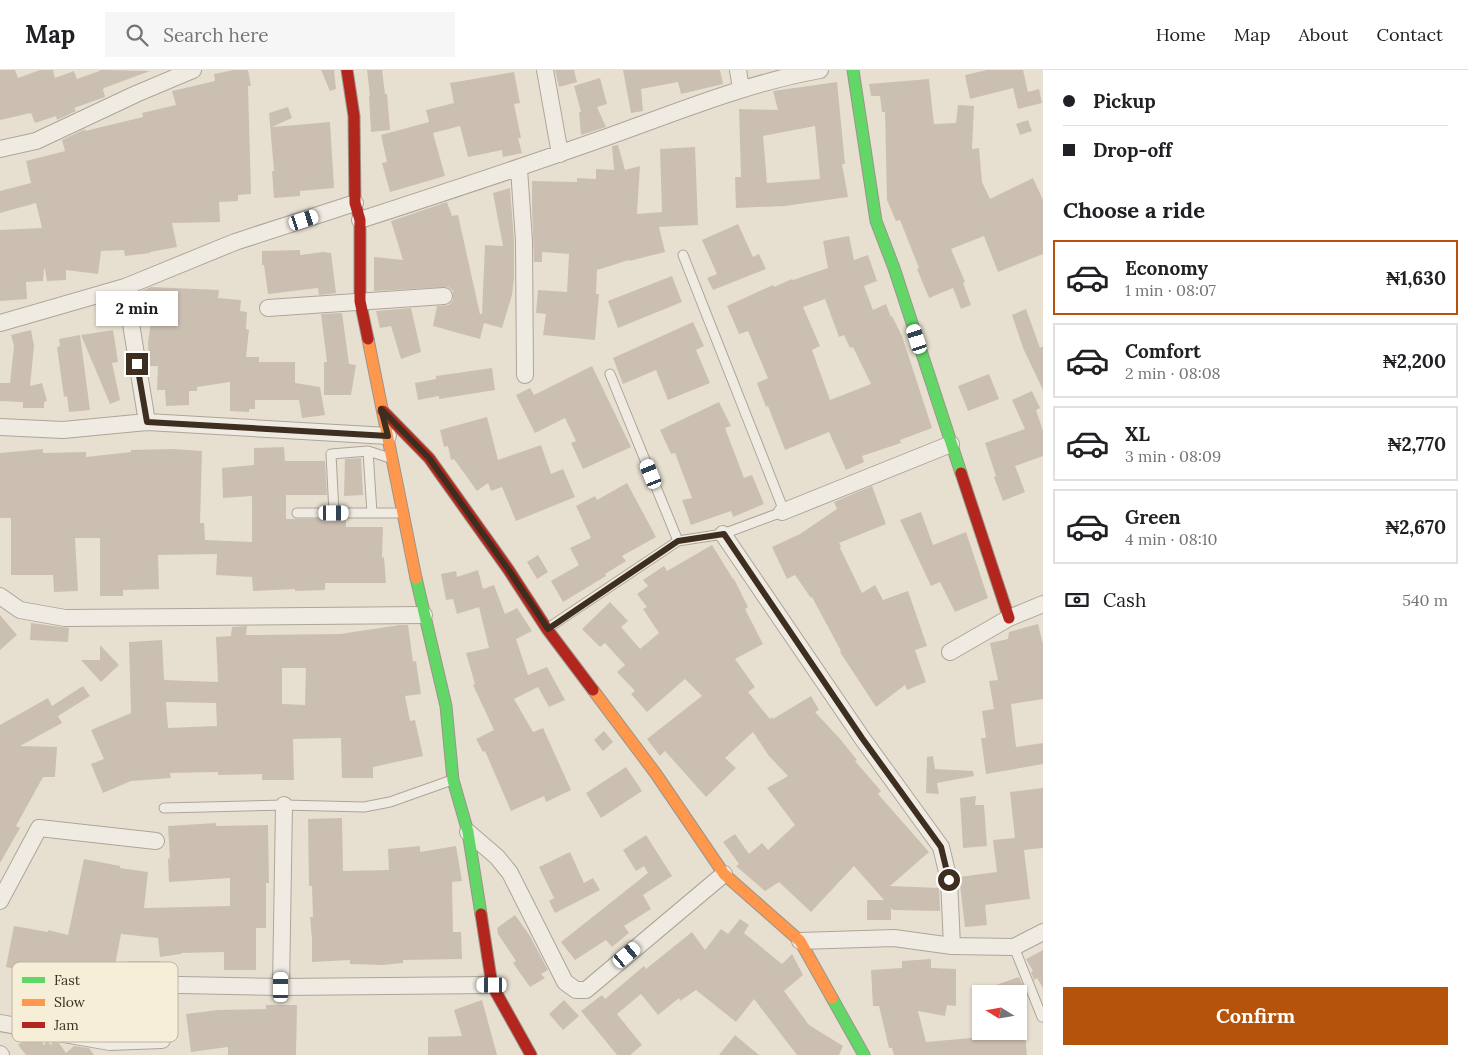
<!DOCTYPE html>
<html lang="en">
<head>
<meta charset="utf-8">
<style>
  :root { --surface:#fff; --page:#f6f6f6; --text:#202124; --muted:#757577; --line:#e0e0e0; --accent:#b45309 }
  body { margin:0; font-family:Lora,serif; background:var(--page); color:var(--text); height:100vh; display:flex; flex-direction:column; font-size:19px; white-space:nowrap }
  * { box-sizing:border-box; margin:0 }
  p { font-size:16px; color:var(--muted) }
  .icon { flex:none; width:28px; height:28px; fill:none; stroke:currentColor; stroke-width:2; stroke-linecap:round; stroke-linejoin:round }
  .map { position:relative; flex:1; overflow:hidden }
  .side { display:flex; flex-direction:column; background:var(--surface); width:425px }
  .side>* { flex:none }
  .hud { display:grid; align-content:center; height:110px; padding:0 20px; background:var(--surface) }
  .needle { width:32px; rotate:281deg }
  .buttons { position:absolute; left:972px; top:915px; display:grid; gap:10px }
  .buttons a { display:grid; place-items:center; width:55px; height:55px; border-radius:0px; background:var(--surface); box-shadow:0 1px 4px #0004; font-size:25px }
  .end { position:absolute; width:22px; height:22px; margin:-11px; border:6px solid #3d2e20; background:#fff; box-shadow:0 0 0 2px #fff }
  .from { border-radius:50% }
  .bubble { position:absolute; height:35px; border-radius:0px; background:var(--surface); box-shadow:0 1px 4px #0004; font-size:16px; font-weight:700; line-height:35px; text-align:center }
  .car { position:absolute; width:15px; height:30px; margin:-15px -8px; border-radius:6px; box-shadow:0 0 4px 1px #0007; background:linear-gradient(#fff 24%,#345 0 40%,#fff 0 76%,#345 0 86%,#fff 0) }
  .hud b { display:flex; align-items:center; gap:18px; height:48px; font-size:19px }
  .hud b+b { border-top:1px solid var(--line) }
  .hud i { width:12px; height:12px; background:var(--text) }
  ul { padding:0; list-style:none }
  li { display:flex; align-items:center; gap:15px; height:75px; margin:0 10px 8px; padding:0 10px; border:2px solid var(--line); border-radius:0px }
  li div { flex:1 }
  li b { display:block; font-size:19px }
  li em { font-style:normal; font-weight:700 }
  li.active { border-color:var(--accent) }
  li>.icon { width:45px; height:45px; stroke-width:1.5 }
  h2 { padding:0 20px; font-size:22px; line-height:60px }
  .pay { display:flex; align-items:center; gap:12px; height:55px; padding:0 20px; font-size:19px }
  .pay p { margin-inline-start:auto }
  .action { display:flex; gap:10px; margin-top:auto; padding:10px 20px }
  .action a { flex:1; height:58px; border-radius:0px; background:var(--accent); color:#fff; font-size:20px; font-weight:700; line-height:58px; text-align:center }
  header { display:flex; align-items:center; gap:30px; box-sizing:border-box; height:70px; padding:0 25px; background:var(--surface); border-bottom:1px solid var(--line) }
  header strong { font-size:24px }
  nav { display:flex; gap:28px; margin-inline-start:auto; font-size:18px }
  .search { width:350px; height:45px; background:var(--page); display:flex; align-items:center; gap:12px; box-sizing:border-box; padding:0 18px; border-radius:0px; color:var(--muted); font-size:19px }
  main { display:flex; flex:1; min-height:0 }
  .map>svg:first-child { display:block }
  .building { fill:#cbbfb2; fill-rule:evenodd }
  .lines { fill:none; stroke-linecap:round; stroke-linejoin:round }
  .lane-casing { stroke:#ada599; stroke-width:11 }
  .street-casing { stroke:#ada599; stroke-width:18 }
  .fast-casing { stroke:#9c958a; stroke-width:13 }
  .slow-casing { stroke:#9c958a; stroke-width:13 }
  .jam-casing { stroke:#9c958a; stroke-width:13 }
  .lane { stroke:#efebe3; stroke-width:9 }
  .street { stroke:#efebe3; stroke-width:16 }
  .fast { stroke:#63d668; stroke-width:11 }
  .slow { stroke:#ff974d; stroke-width:11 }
  .jam { stroke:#b3261e; stroke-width:11 }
  .route { stroke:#3d2e20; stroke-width:6 }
  .key { fill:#f7eed8; stroke:#bfb4a1; stroke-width:1 }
  .key-label { font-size:14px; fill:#3d2e20 }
</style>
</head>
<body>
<header>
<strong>Map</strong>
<div class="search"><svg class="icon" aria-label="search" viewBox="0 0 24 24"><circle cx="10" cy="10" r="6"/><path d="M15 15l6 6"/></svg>Search here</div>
<nav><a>Home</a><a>Map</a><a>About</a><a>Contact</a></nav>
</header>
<main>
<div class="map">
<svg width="1043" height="985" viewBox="0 0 1043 985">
  <rect width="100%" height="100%" fill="#e7e0d1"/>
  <path class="building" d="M0,0H15L18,8L40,0H53L55,8L74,1L77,9L102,0L150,1L104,18L103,20L105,27L74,38L76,41L57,50L56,46L35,53L31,43L0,50Z
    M234,0H248L251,16H248L251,124L238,125V131L219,132L220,152L172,153L177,177L150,182V183L125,186L124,180L101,181L98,204L66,200V210L47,211L45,199H44L43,211L26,212L27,229L0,231V160L42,158L36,133L0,143V121L31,113L26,91L65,81L62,70L85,59V61L89,60L143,47L142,43L176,35L172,21L215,11L214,4Z
    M321,0H334L336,19L330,21Z
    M367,0H382L385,24H387L390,60L371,62L369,26H370Z
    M555,0H574L577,12L559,17Z
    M623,0H720L723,14L681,24L678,12L641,19L643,41L631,43Z
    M987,0H1023L1028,22L1039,19L1042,33L1018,39L1013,18L970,29L965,5Z
    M514,2L520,33L514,34L521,68H518L522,83L503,87L502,80L468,87L460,56L433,63L445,106L390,122L382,93L387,92L381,65L429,52L426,40L454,33L450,13Z
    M600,8L607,34L597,37L606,57L581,65L579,42H581L574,16Z
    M929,9L934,54L956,53L958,35L974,36L972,79L979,78L982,112L990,129L1033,108L1043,130V184L998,202L984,166L951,179L965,212L963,213L971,235L961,239L953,218L929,228L917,199L919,198L900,150L896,151L887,130L885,42H882L880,26H871L869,14Z
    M837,12L845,94H842L848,127L785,136L736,138L735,107H741L739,39L778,40L773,21ZM815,56L820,109L767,113L763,66Z
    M288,37L292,48L272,57L330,52L334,118L300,121V126L274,128L272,101H274L269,43Z
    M1028,50L1032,61L1020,65L1016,54Z
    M618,75L625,100L640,96L637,144L662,142L660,79L695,77L698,155L659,157L665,182L629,191V190L597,200L596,224H599L595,270L543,265L546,244L536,243L538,220L567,222L569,184L542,182V192H534L532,137V111L577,112V108L596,109V99L614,100L612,76Z
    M510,118L514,171V208L512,225L502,258L484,253L480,269L433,256L437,236L449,235L453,230V221L448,217L374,221V187L403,190L391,151L447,132L452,146L458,145L480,244H482L485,175L503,176L493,123Z
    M738,154L753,187L759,184L766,199L713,220L707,208L717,204L702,170Z
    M849,166L854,190L868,185L877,211L864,216L873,240L886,234L891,247L892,246L902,266L932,358L900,370L901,373L862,386L864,392L846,400L829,362L785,380L768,336L766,337L757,313L768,308L748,261L739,264L727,236L773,215L774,217L792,209L793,210L828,198L823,171ZM825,229L839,267L844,265L850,278L853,277L871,314L830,330L812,280L820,276L803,237Z
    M300,180V185L323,182L331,183L336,223L319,225L318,218L268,224L264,195H262V181Z
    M672,206L682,232L618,258L608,231Z
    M151,217L219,220L218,228L241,230L240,241L247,242L246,259L249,260L246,287H259V292H295V313L320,317L325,345L302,348L299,330H255V339H249V342L230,341V312L197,317V321H189V335L166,336L165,320H157L158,296H149L148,272L154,232L138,233L137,223Z
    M411,238L421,282L401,289L391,256L380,258L376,241Z
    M1026,239L1040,278L1043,276V320L1023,278L1012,245Z
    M342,243L349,294L356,295L351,325H324V292H327L321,244Z
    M693,252L704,276L696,280L710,313L668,330L656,300L623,314L613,288Z
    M31,260L34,276L30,316L42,313L47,331L44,332V338H23V332L0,331V313H10L14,276L11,265Z
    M113,260L118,292L112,293L120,330L110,334L81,265Z
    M80,265L90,340L69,342L67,326L64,327L57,277L60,276L59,269Z
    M592,296L631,377L583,399L571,373L576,371L565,348L535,363L516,325L530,318L534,325Z
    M492,298L495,320L439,329V326L418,330L415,313L436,309V306Z
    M989,304L999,329L968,341L958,316Z
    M1032,321L1040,338L1036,340L1043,361V386L1015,396L1025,422L1003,431L994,407L996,406L985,373L1025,359L1012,330Z
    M719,332L731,356L725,358L744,408L752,405L764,434L733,447L731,441L691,455L682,430L692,428L675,383L671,384L660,360Z
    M487,347L498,390L541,375L551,404L563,399L575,427L516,451L502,417L491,421L488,413L477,421L454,389L451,390L448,376L444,377L440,360Z
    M284,377L285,391H325L327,425H286V449H323V452L346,450V457H383L382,488L384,487L386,513H325V520L295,521V519L253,521L252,507L216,505L217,484L158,485L159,519L123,520V526H100V468H75L78,521L54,522L53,505H11V448H0V383L43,379V383L86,382V387L131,382V380L173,379L202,381L200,453H204L205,470L252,472V426L223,428L222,398L254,395V378Z
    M361,388L363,425L344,426L345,389Z
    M627,413L656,467L622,486L626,491L605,504L606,506L563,532L551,511L579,495L570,478L591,468L576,436L595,426L597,430Z
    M872,416L886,454L839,473L841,476L840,478L862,523L875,515L883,530L908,521L927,576L915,580L926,612L907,620L905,615L876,637L840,582L841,581L812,527L811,528L795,505L787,509L772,477L800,464L837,439L834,432Z
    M921,442L933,475L966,462L988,528L955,542L940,512L931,516L900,450Z
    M712,475L733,509H734L748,537L745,539L763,574L735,589L755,617L748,622L770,649L772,647L773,649L811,626L819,640L815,642L841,670L857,690L855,691L881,721L878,724L929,782L890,816L939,818L940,841L893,840L891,838V850H867V830H884L854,796L811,842L779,812L765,821L736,796L739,794L723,772L735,764L749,784L762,773L768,780L795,755L767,718L788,706L769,686L753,662L725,688L736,698L706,727L665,681L660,686L647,669L702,626L685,609L647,642L631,624L635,621L617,602L625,595L605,573L600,577L582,559L610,532L628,551L621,557L640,579L659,563L643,539L647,537L637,524L648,516L643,510L664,496L667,501Z
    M538,485L548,502L537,509L527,492Z
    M478,500L483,519L494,515L505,544L517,538L532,561L516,569L528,605L547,597L565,630L549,637L538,617L514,629L533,662L543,658L571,720L546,732L544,726L511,741L485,681L483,682L476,669L494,660L473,615L475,614L466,583L489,578L479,537L457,544L453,529L446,530L441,504L456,501L457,507Z
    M0,545L17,565L0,580Z
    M31,553L69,558L68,572L30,570Z
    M1038,554L1043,574V629L1011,634L1016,677L1043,673V694L986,704L981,668H986L982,641L994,639L989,611L998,610L990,573L1008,569L1009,562Z
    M400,555H408L413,592L416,591L421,624L405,626L410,651L415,650L423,686L373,697V708H342L341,668L293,669L294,710H262V704L218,705V702L170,703L171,708L131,711L103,723L91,694L104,689L91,660L131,643L129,572L162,570L164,610L218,612L216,567L231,566L232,557L247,556L246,565L340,564ZM282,598H306L305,635L282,634ZM166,632L216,633L217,656L168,658Z
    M100,575L119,595L101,612L81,590H100Z
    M83,616L90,626L58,646L62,653L20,676L57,677L55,707H43L16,756L20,758L0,793V655L48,628L52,636Z
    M604,661L613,672L603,681L594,670Z
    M933,686L935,699L973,701L974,706L937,713L939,724L926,723L927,687Z
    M626,697L642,721L601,748L586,723Z
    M1043,718V778L1024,780L1030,829L985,835L987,855L965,857L959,807L997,802L993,770L1015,768L1010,722Z
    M976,726L975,735H984L987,776L963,778L960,728Z
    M342,748L343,801L389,800L388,779L420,776V782L456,776L462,811L452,812L453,862H461L462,889L403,890V893L383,895L350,894V890L312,892V869L310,847H313L312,816H309L308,749Z
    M216,753V756L268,755L269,813H266V858H256V900H224V882L181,883V884L160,887L158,868L121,864L106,943L71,937L70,940L39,934L44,905L6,897L14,856L48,862V860L68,865L84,789L120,796V798L148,802L144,838L230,836V808L169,812L168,788L170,789L168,756Z
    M646,765L672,806L643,825L651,839L624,856L629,863L612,877L606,870L575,890L561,872L648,803L644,796L636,801L623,780Z
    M570,782L584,813L593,808L600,820L555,843L549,831L554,828L539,797Z
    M515,845L530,866L548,900L541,904L545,908L530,917L513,893L516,891L498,864L497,858Z
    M740,849L749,855L744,863L782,894L792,884L803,905L784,921L809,955L843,976L839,985H797L754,929L736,952L696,920L680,931L679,928L658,945L641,924L617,944L642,975L630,985H617L581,941L602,925L605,929L644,896L646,899L692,862L705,880L721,859L728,864Z
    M1043,880V918L1037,908L1034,910L1031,902L1033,901L1026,889Z
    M931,889V898L956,899V936L947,935L945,946L918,941L926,972L1025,963L1027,985H894L892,978H889L879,936H873L871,900L902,898V891Z
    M127,891H161V943H127Z
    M1019,907L1023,916L1020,918L1022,924H976V922Z
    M482,930L497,985H428V967L462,966L454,940Z
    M564,930L579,946L563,960L549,944Z
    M266,935H297L296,985H228V977L191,982L186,944L218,940L266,939Z
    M735,965L759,985H719Z
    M27,968L40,970L44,975L47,971L51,975L53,972L59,973L66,983L74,976L89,978L94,985H26L18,975Z"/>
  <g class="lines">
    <defs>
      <path id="lane" d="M610,304L678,471
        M368,381L372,443
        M297,443H401
        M334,443L331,384L368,381L390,388
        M548,558L678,471L723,464L782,442V436L683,185
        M164,738L284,735L364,737L390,732L452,710
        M1014,877L1042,947"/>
      <path id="street" d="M545,0L560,84
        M738,0L741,19
        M0,79L36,71L136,24L193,0
        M519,99L524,171L525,305
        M360,150C443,123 525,96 607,67C677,42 747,13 820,0
        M125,217L147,352
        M268,238L444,226
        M0,253L125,217L235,172L355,133
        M0,357L63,360L147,352L388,366
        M782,442L951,374
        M723,464L862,668L941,777L949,810L952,876
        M0,526L20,540L65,548L424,545
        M950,582L1009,548L1043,534
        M468,762L497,787L510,803L565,912L576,920H586L724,804
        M0,831L39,758L156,771
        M800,871L894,868L952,876L1014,877L1043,862
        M179,915L281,917L492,915
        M281,917L284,735
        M0,953L110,972L162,970
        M0,984L1,985"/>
      <path id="fast" d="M853,0L876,151L894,198L961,403
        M416,508L446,636L453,710L468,762L481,844
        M832,928L864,985"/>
      <path id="slow" d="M368,269L416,508
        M593,620L656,704L724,804L800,871L832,928"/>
      <path id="jam" d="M347,0L354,46L355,133L360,150V231L368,269
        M383,341L429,388L508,499L547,559L593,620
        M961,403L1009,548
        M481,844L492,915L531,985"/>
    </defs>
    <use href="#lane" class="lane-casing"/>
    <use href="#street" class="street-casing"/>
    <use href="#fast" class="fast-casing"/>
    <use href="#slow" class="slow-casing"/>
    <use href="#jam" class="jam-casing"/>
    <use href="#lane" class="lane"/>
    <use href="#street" class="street"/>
    <use href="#fast" class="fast"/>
    <use href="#slow" class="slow"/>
    <use href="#jam" class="jam"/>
  </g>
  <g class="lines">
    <path class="route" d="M137,294L147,352L388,366L381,339L429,388L508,499L548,559L678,471L724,464L862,668L941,777L949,810"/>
  </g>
  <rect x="12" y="892" width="166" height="80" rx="8" class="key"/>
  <rect x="22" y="907" width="23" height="6" fill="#63d668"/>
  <rect x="22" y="929" width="23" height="7" fill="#ff974d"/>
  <rect x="22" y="952" width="23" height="6" fill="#b3261e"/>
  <g class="key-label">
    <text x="54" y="915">Fast</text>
    <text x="54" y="937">Slow</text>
    <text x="54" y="960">Jam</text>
  </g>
</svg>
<div class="buttons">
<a><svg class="needle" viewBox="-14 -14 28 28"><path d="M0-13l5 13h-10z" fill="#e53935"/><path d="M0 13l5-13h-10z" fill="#757577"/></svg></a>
</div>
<i class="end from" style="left:949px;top:810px"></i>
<i class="end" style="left:137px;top:294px"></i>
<div class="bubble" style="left:96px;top:221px;width:82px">2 min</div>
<i class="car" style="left:304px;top:150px;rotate:72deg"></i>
<i class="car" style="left:917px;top:269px;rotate:342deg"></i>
<i class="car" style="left:651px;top:404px;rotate:338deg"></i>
<i class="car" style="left:334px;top:443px;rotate:90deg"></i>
<i class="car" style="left:627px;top:885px;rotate:50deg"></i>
<i class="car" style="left:492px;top:915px;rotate:270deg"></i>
<i class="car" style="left:281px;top:917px;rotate:0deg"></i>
</div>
<section class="side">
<div class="hud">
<b><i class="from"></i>Pickup</b>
<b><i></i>Drop-off</b>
</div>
<h2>Choose a ride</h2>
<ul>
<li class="active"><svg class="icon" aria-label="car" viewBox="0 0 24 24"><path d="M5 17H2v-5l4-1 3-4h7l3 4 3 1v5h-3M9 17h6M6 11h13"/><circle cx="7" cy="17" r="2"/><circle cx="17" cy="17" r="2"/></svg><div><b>Economy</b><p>1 min · 08:07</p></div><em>₦1,630</em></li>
<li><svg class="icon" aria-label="car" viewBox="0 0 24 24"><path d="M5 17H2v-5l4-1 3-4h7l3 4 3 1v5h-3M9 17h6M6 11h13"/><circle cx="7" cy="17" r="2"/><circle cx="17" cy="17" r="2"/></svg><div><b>Comfort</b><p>2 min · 08:08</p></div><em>₦2,200</em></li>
<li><svg class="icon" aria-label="car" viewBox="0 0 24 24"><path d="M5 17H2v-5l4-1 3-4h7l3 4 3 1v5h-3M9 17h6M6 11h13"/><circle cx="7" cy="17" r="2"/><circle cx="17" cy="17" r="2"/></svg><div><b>XL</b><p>3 min · 08:09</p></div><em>₦2,770</em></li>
<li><svg class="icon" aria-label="car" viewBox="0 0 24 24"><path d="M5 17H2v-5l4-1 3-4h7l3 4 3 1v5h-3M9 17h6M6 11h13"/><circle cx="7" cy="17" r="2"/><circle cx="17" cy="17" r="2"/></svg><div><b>Green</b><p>4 min · 08:10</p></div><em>₦2,670</em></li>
</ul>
<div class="pay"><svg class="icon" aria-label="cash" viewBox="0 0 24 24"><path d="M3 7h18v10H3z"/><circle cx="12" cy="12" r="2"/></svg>Cash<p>540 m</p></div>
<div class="action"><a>Confirm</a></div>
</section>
</main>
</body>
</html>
